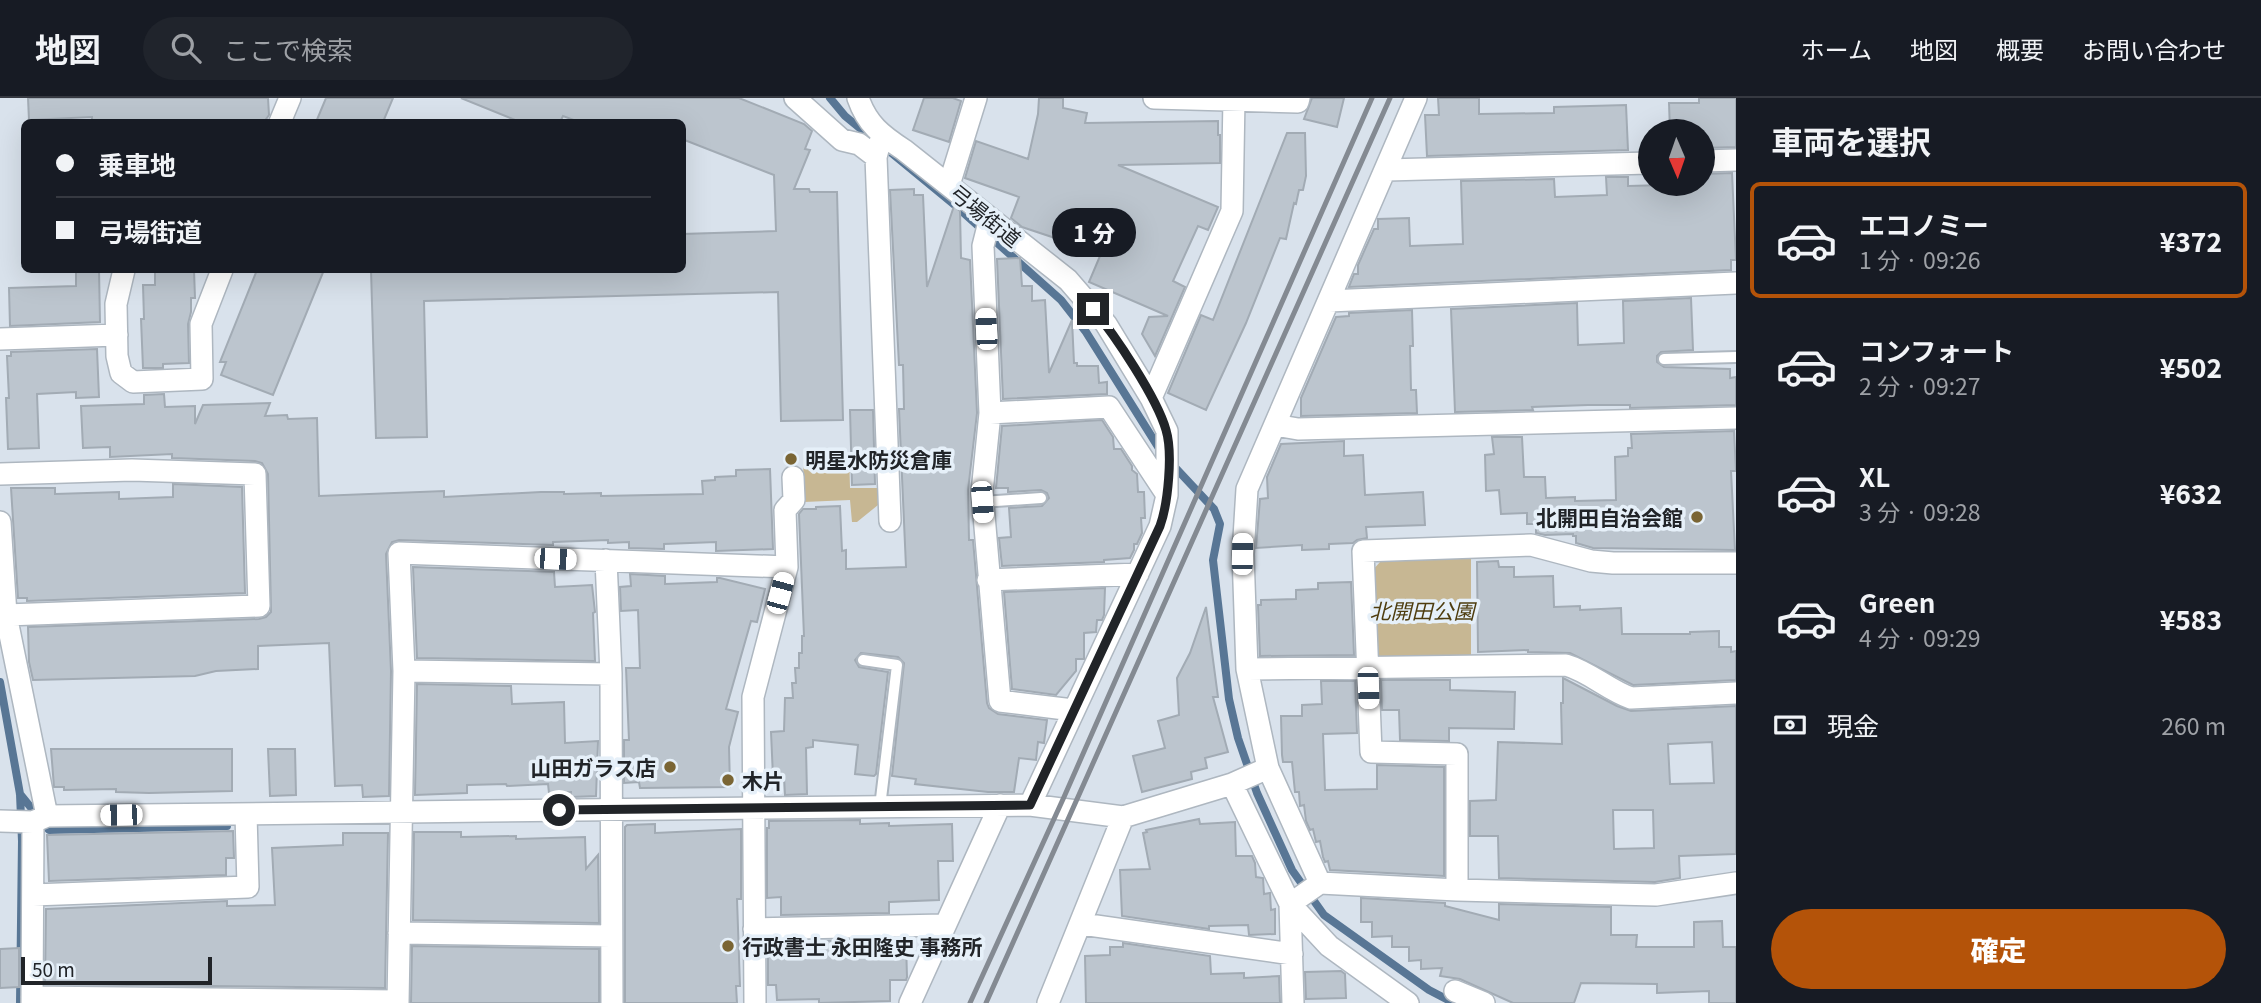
<!DOCTYPE html>
<html lang="ja">
<head>
<meta charset="utf-8">
<style>
  :root { --surface:#171b24; --page:#20242c; --text:#f1f3f6; --muted:#9ea1a6; --line:#363941; --accent:#b45309 }
  body { margin:0; font-family:Georgia,"Noto Sans JP",serif; background:var(--page); color:var(--text); height:100vh; display:flex; flex-direction:column; font-size:26px; white-space:nowrap }
  * { box-sizing:border-box; margin:0 }
  p { font-size:23px; color:var(--muted) }
  .icon { flex:none; width:38px; height:38px; fill:none; stroke:currentColor; stroke-width:2; stroke-linecap:round; stroke-linejoin:round }
  .map { position:relative; flex:1; overflow:hidden }
  .details { display:flex; flex-direction:column; background:var(--surface); width:525px }
  .details>* { flex:none }
  .hud { position:absolute; left:21px; top:21px; width:665px; height:154px; border-radius:10px; box-shadow:0 7px 28px #0002; display:grid; align-content:center; height:154px; padding:0 35px; background:var(--surface) }
  .needle { width:46px; rotate:178deg }
  .tools { position:absolute; left:1638px; top:21px; display:grid; gap:14px }
  .tools a { display:grid; place-items:center; width:77px; height:77px; border-radius:50%; background:var(--surface); box-shadow:0 7px 28px #0002; font-size:35px }
  .scale { position:absolute; left:21px; bottom:18px; width:191px; box-sizing:border-box; padding-left:7px; border:4px solid #212428; border-top:0; font-size:19px; line-height:24px; white-space:nowrap; color:#212428; -webkit-text-stroke:5px #e6f0f9; paint-order:stroke }
  .end { position:absolute; width:32px; height:32px; margin:-16px; border:9px solid #212428; background:#fff; box-shadow:0 0 0 4px #fff }
  .from { border-radius:50% }
  .bubble { position:absolute; height:49px; border-radius:24px; background:var(--surface); box-shadow:0 7px 28px #0002; font-size:23px; font-weight:800; line-height:49px; text-align:center }
  .car { position:absolute; width:21px; height:42px; margin:-21px -10px; border-radius:9px; box-shadow:0 0 5px 2px #0007; background:linear-gradient(#fff 24%,#345 0 40%,#fff 0 76%,#345 0 86%,#fff 0) }
  .hud b { display:flex; align-items:center; gap:24px; height:66px; font-size:26px }
  .hud b+b { border-top:2px solid var(--line) }
  .hud i { width:18px; height:18px; background:var(--text) }
  ul { padding:0; list-style:none }
  li { display:flex; align-items:center; gap:21px; height:116px; margin:0 14px 10px; padding:0 21px; border:4px solid transparent; border-radius:10px }
  li div { flex:1 }
  li b { display:block; font-size:26px }
  li em { font-style:normal; font-weight:800 }
  li.active { border-color:var(--accent) }
  li>.icon { width:63px; height:63px; stroke-width:1.5 }
  h2 { padding:0 35px; font-size:32px; line-height:84px }
  .pay { display:flex; align-items:center; gap:18px; height:77px; padding:0 35px; font-size:26px }
  .pay p { margin-inline-start:auto }
  .action { display:flex; gap:14px; margin-top:auto; padding:14px 35px }
  .action a { flex:1; height:80px; border-radius:42px; background:var(--accent); color:#fff; font-size:28px; font-weight:800; line-height:80px; text-align:center }
  header { display:flex; align-items:center; gap:42px; box-sizing:border-box; height:98px; padding:0 35px; background:var(--surface); border-bottom:2px solid var(--line) }
  header strong { font-size:33px }
  nav { display:flex; gap:38px; margin-inline-start:auto; font-size:24px }
  .search { width:490px; height:63px; background:var(--page); display:flex; align-items:center; gap:18px; box-sizing:border-box; padding:0 24px; border-radius:38px; color:var(--muted); font-size:26px }
  main { display:flex; flex:1; min-height:0 }
  .map>svg:first-child { display:block }
  .green { fill:#c7b793 }
  .lines { fill:none; stroke-linecap:round; stroke-linejoin:round }
  .stream { stroke:#587695; stroke-width:8 }
  .building { fill:#bcc5ce; stroke:#a2abb4; stroke-width:2; fill-rule:evenodd }
  .service-casing { stroke:#aeb7c0; stroke-width:14 }
  .minor-casing { stroke:#aeb7c0; stroke-width:24 }
  .service { stroke:#fff; stroke-width:10 }
  .minor { stroke:#fff; stroke-width:21 }
  .rail { stroke:#848a92; stroke-width:5 }
  .route { stroke:#212428; stroke-width:9 }
  .poi-dot { fill:#7a6534; stroke:#e6f0f9; stroke-width:2.5 }
  .labels { text-anchor:middle; dominant-baseline:central; stroke-width:7; stroke-linejoin:round; paint-order:stroke }
  .street-label { font-size:21px; fill:#212428; stroke:#e6f0f9 }
  .poi-label { font-size:21px; font-weight:bold; fill:#212428; stroke:#e6f0f9; text-anchor:start }
  .park-label { font-size:21px; font-style:italic; fill:#4e3c0e; stroke:#e6f0f9 }
</style>
</head>
<body>
<header>
<strong>地図</strong>
<div class="search"><svg class="icon" aria-label="search" viewBox="0 0 24 24"><circle cx="10" cy="10" r="6"/><path d="M15 15l6 6"/></svg>ここで検索</div>
<nav><a>ホーム</a><a>地図</a><a>概要</a><a>お問い合わせ</a></nav>
</header>
<main>
<div class="map">
<svg width="1736" height="905" viewBox="0 0 1736 905">
  <rect width="100%" height="100%" fill="#d9e2ec"/>
  <path class="green" d="M849,355L850,390H877L878,407L857,424H852L850,402L804,404L803,357Z
    M1471,459V561L1376,559L1372,473L1380,464Z"/>
  <g class="lines">
    <path class="stream" d="M830,0L845,18L873,41
      M889,53L957,109L1061,202L1086,234L1162,355
      M1170,364L1214,411L1220,426L1213,462L1229,601L1238,640L1257,695L1292,772L1324,817L1429,892L1454,905
      M0,584L20,696L22,743L20,905
      M20,696L49,732L227,728"/>
  </g>
  <path class="building" d="M28,0H268L269,17L264,24H92V19L29,22Z
    M326,0H393L383,24H316Z
    M461,0H739L804,26L812,33L805,51L810,52L794,91H809L810,94H837L843,322L781,323L778,194L424,203L427,339L376,340L371,172H682V136L776,133L774,77L682,41V24H579L563,18L560,24H520Z
    M924,0H953L961,3L949,44L913,32Z
    M1039,0H1063V10L1087,15L1085,25L1218,23V37H1220V65L1118,67L1218,109L1208,132L1198,128L1173,183L1185,189L1155,258L1142,236L1149,219L1168,218L1089,184L1100,158L1106,157L1022,129L1011,120L1019,99L965,80L976,43L1028,61L1038,16Z
    M1312,0H1344L1337,29L1304,21Z
    M1438,0H1479V16L1554,15V9L1626,7L1628,52L1427,58L1425,17H1439Z
    M1699,0H1736V49L1703,50V33H1670L1669,5H1699Z
    M1287,35H1305L1306,78L1303,92H1299L1296,106L1294,105L1286,141L1280,140L1246,225L1206,312L1168,295L1201,217L1213,222Z
    M1732,75L1736,162H1731V172L1349,189L1354,176H1358V167L1374,131H1378V121L1409,120L1410,148L1463,146L1461,83L1554,81L1555,99L1607,97L1606,79H1628V88L1703,86V76Z
    M914,91V97H923L927,189L954,108L960,113L961,160L970,162L977,315L968,392L969,442H973L987,605L989,610L998,616L1047,622L1044,645L1038,644L1036,662L1019,660L1014,694H988L915,686L916,681L892,678L904,565L898,559L861,555L855,562L859,569L888,574L876,676L874,678L855,676L858,647L813,642V649L806,650L807,696L785,697L784,679H773L771,634L784,633L785,600H793L792,585H796L795,570H799V555H802V538H804L799,416L803,411H816V409L840,408L842,453L846,452V471L906,469L899,311H904L903,267H899L890,92Z
    M1020,160L1022,188H1032V203L1045,202L1049,275L1072,222L1074,265H1077V268H1098L1099,285L1107,284V296L1003,301L997,161Z
    M76,172H99L100,224L10,228L9,190L76,188Z
    M155,172H194L195,200H191V214L188,226L189,265L163,266V270H143L141,221H144L143,187H155Z
    M257,172H324L273,297L221,277L226,264H220Z
    M1691,200L1693,252L1661,254L1657,258V264L1664,269L1730,271V280L1736,279V307L1630,310V307H1588L1532,309L1533,312L1455,314L1451,211L1577,205L1578,247L1624,245L1623,203Z
    M1412,212L1413,248H1410L1411,292H1416L1417,315L1301,318V300L1336,219L1349,218V215Z
    M97,251L99,299L76,300V294L37,296L39,350L8,351L6,300H9L7,258H11V254Z
    M164,296L165,309L195,308V326L203,307L270,305L265,318L287,317L288,321L317,320L319,398L444,393V399L541,394H564V396L601,395V398L703,396L702,383L715,382V379L736,378V372L770,371L773,451L716,453V444L664,446V451L629,450V444L608,445V442L553,444V447L399,442L392,444L386,456L391,573L389,698L363,699L362,687L335,688L329,545L258,548V571L216,573L195,578L33,582L29,564L28,529L259,521L266,519L271,514L268,376L262,365L255,363L172,360V356L110,359V349L83,350L81,308L144,306V297Z
    M850,312H873L875,386L852,387Z
    M1102,322L1113,339L1114,351H1121L1132,368V372L1137,376L1138,394H1144L1145,420H1141L1142,435L1137,446H1134V452L1130,460L1104,462V464L1002,468L999,440L1011,439L1009,410L1042,408L1049,400L1047,395L1041,392L1008,394V390H996L1002,328Z
    M1734,333L1736,373H1731L1735,452L1593,450L1576,445V438H1573V436L1545,437L1536,435V426H1527V415L1501,416L1499,392L1486,393L1485,357L1494,356L1492,339H1522L1524,379H1545L1546,400L1575,399V403L1616,402L1615,359L1628,358V350H1632L1631,336Z
    M1344,343V358L1363,357L1365,397L1423,394L1425,427L1366,429L1367,440L1357,442L1353,445L1329,446V451L1302,452V447L1256,450L1260,401L1268,400L1267,379L1281,346Z
    M173,386L242,389L245,495L27,503V500H18L11,390H55V396L119,394V401L173,399Z
    M1498,463L1499,469H1514V479L1553,478L1554,509L1580,508V512L1621,510L1622,536H1690V534L1719,533V549H1731V554L1736,553V582L1633,587L1570,555L1528,554V552L1478,554L1477,464Z
    M413,469L554,474L555,489L592,487L595,514L593,515L595,563L417,560Z
    M630,476L665,478V486L717,484V480H720L765,491L757,524L751,523L726,611L738,614L729,649L730,689L640,690L639,684L624,685V642H629L626,570H640L638,512L621,513L620,489L631,488Z
    M1351,484L1354,557L1260,558L1258,507H1261V502L1296,501V492L1318,491V485Z
    M1105,490L1104,517L1102,522H1097L1096,534L1084,535V561H1076V573L1056,597L1012,591L1004,494Z
    M1206,509L1218,599H1213L1228,654L1205,660L1207,670L1191,674L1192,681L1142,694L1133,658L1165,650L1158,623L1179,617L1177,580L1190,555Z
    M1563,580L1617,608L1631,613L1736,608V756L1679,758L1680,780L1655,784L1499,780L1498,738H1470V703L1496,702L1498,644L1562,646L1561,605H1563ZM1712,644L1714,685L1670,686L1668,646ZM1613,712H1653L1654,750L1614,751Z
    M1381,582H1450V592L1515,594L1514,631L1449,630V643L1400,642L1399,612H1382Z
    M1321,583H1355L1357,635L1323,636L1325,692L1377,691V667L1444,669V778L1330,772L1328,763L1325,764L1323,759L1320,743L1316,744L1313,731L1310,732L1306,723L1304,707L1300,708L1299,694H1295L1292,664H1283L1282,657L1281,618H1302V607L1322,606Z
    M417,586L511,588L512,606L564,604L565,645L598,643L596,698L571,699V694L549,695L548,686L507,688L506,686L467,687V695L415,697Z
    M51,651H232V693L149,695L116,694V691L64,692V689H54Z
    M268,651H295L296,697L270,698Z
    M1199,721L1200,726L1235,724L1236,758H1252L1255,765L1256,779L1263,780L1264,796L1270,795L1271,812L1275,811V836L1249,837L1248,827L1209,828V831L1122,818L1120,772L1150,771L1143,735L1147,734L1146,732Z
    M860,722V726L889,725V728L952,726L953,763H938L939,802L889,804V815L781,817V799L767,800V730H769V723Z
    M655,726V735L741,731V801H737L740,888H736L737,905H625V729L627,727Z
    M233,733L234,760H226V777L49,783L47,737Z
    M414,734H461V739L516,738V741L585,739L586,771L598,757L599,825L413,822Z
    M343,735H388L385,890L45,886L46,811L227,803V808L275,807L272,750L343,747Z
    M1361,800L1445,805V808L1499,822V806L1611,809V837H1637L1636,849H1694V824L1722,823L1723,849H1736V905H1709V893L1657,895V886L1581,885L1574,905H1513L1460,881L1440,878L1442,870L1421,871V862L1409,863V849H1392V838L1372,839V824H1361Z
    M890,841V845H906L907,879L906,882H890V903L819,905V901L777,902L776,887H768V860L782,844Z
    M1123,845L1210,858L1211,876L1244,875V880L1279,878L1280,905H1086L1085,858L1110,857V849H1123Z
    M412,848L599,851V905H411Z
    M19,850V889L0,890V851Z
    M1341,873L1345,876L1346,900L1306,901L1305,874Z"/>
  <g class="lines">
    <defs>
      <path id="service" d="M1664,261L1736,259
        M982,404L1041,400
        M863,562L897,567L880,709"/>
      <path id="minor" d="M795,0L842,42L859,46L876,59
        M858,0C867,26 881,37 904,52L1068,182L1106,226L1151,300L1167,333V397L1160,428L1030,707
        M1154,0L1298,4L1299,0
        M1416,0L1247,391L1243,456L1247,571L1268,670L1320,785L1457,792L1656,797L1736,785
        M280,24L290,0
        M882,37L876,59L890,423
        M1703,63L1736,62
        M1387,72L1650,65
        M949,87L976,0
        M990,120L983,148L990,315L982,394L1000,603L1073,612
        M124,172L116,206L117,258L121,275L133,284L202,281L201,226L222,172
        M1329,203L1736,185
        M0,241L117,237
        M1151,300L1232,113L1234,0
        M990,315L1109,309L1167,397
        M1275,327L1298,331L1736,320
        M0,376L132,372L255,376L259,508L6,517
        M0,424L6,517L47,718L33,724L32,905
        M606,462L611,576L612,905
        M988,482L1138,476
        M1247,571L1566,567C1590,574 1608,592 1631,600L1736,595
        M404,573L611,576
        M1232,686L1290,806L1329,848L1408,905
        M47,718L1030,707L1123,719L1232,686L1268,670
        M0,723L33,724
        M1457,792V656L1371,654L1363,453L1531,447L1591,463L1613,465H1736
        M33,797L248,789L246,716
        M1082,826L1292,856
        M754,831L944,827
        M399,835L611,838
        M1455,893L1484,905
        M32,899L398,903
        M398,905L404,573L399,455L787,469
        M755,905L753,599L787,469L785,412L794,402L793,379
        M910,905L1000,707
        M1048,905L1123,719
        M1293,905L1290,806L1320,785"/>
    </defs>
    <use href="#service" class="service-casing"/>
    <use href="#minor" class="minor-casing"/>
    <use href="#service" class="service"/>
    <use href="#minor" class="minor"/>
    <path class="rail" d="M970,905L1064,699L1372,0
      M986,905L1390,0"/>
  </g>
  <g class="lines">
    <path class="route" d="M559,712L1030,707L1160,428C1168,406 1173,355 1166,332C1157,300 1115,237 1093,211"/>
  </g>
  <g class="poi-dot">
    <circle cx="791" cy="361" r="7"/>
    <circle cx="1697" cy="419" r="7"/>
    <circle cx="670" cy="669" r="7"/>
    <circle cx="728" cy="682" r="7"/>
    <circle cx="728" cy="848" r="7"/>
  </g>
  <g class="labels">
    <g class="street-label">
      <text transform="translate(986 117) rotate(39)">弓場街道</text>
    </g>
    <g class="poi-label">
      <text x="805" y="361">明星水防災倉庫</text>
      <text x="1683" y="419" text-anchor="end">北開田自治会館</text>
      <text x="656" y="669" text-anchor="end">山田ガラス店</text>
      <text x="742" y="682">木片</text>
      <text x="742" y="848">行政書士 永田隆史 事務所</text>
    </g>
    <g class="park-label">
      <text x="1422" y="512">北開田公園</text>
    </g>
  </g>
</svg>
<div class="tools">
<a><svg class="needle" viewBox="-14 -14 28 28"><path d="M0-13l5 13h-10z" fill="#e53935"/><path d="M0 13l5-13h-10z" fill="#9ea1a6"/></svg></a>
</div>
<div class="scale">50 m</div>
<i class="end from" style="left:559px;top:712px"></i>
<i class="end" style="left:1093px;top:211px"></i>
<div class="bubble" style="left:1052px;top:110px;width:84px">1 分</div>
<i class="car" style="left:986px;top:231px;rotate:357deg"></i>
<i class="car" style="left:982px;top:404px;rotate:176deg"></i>
<i class="car" style="left:1242px;top:456px;rotate:1deg"></i>
<i class="car" style="left:555px;top:461px;rotate:92deg"></i>
<i class="car" style="left:780px;top:495px;rotate:15deg"></i>
<i class="car" style="left:1368px;top:590px;rotate:178deg"></i>
<i class="car" style="left:121px;top:717px;rotate:269deg"></i>
<div class="hud">
<b><i class="from"></i>乗車地</b>
<b><i></i>弓場街道</b>
</div>
</div>
<section class="details">
<h2>車両を選択</h2>
<ul>
<li class="active"><svg class="icon" aria-label="car" viewBox="0 0 24 24"><path d="M5 17H2v-5l4-1 3-4h7l3 4 3 1v5h-3M9 17h6M6 11h13"/><circle cx="7" cy="17" r="2"/><circle cx="17" cy="17" r="2"/></svg><div><b>エコノミー</b><p>1 分 · 09:26</p></div><em>¥372</em></li>
<li><svg class="icon" aria-label="car" viewBox="0 0 24 24"><path d="M5 17H2v-5l4-1 3-4h7l3 4 3 1v5h-3M9 17h6M6 11h13"/><circle cx="7" cy="17" r="2"/><circle cx="17" cy="17" r="2"/></svg><div><b>コンフォート</b><p>2 分 · 09:27</p></div><em>¥502</em></li>
<li><svg class="icon" aria-label="car" viewBox="0 0 24 24"><path d="M5 17H2v-5l4-1 3-4h7l3 4 3 1v5h-3M9 17h6M6 11h13"/><circle cx="7" cy="17" r="2"/><circle cx="17" cy="17" r="2"/></svg><div><b>XL</b><p>3 分 · 09:28</p></div><em>¥632</em></li>
<li><svg class="icon" aria-label="car" viewBox="0 0 24 24"><path d="M5 17H2v-5l4-1 3-4h7l3 4 3 1v5h-3M9 17h6M6 11h13"/><circle cx="7" cy="17" r="2"/><circle cx="17" cy="17" r="2"/></svg><div><b>Green</b><p>4 分 · 09:29</p></div><em>¥583</em></li>
</ul>
<div class="pay"><svg class="icon" aria-label="cash" viewBox="0 0 24 24"><path d="M3 7h18v10H3z"/><circle cx="12" cy="12" r="2"/></svg>現金<p>260 m</p></div>
<div class="action"><a>確定</a></div>
</section>
</main>
</body>
</html>
